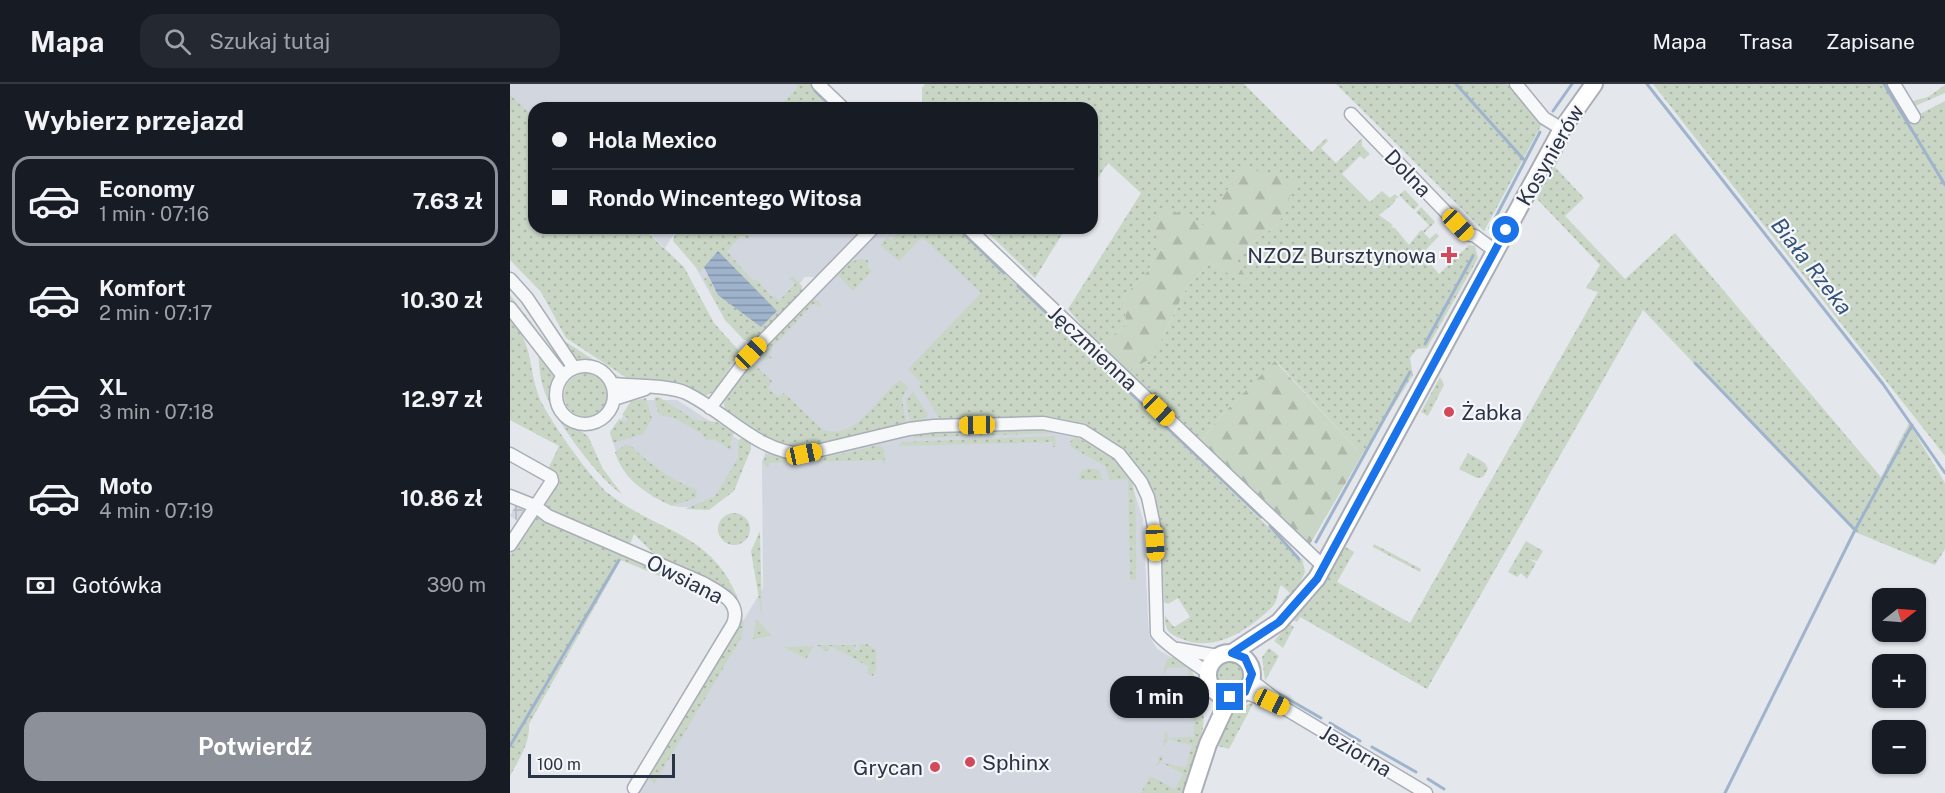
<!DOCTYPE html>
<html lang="pl">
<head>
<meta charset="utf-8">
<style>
  :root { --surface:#171b24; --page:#242831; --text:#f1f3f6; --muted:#9ea1a6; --line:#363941; --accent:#8c9099 }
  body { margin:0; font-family:"Public Sans",sans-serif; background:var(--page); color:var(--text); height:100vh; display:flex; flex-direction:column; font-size:22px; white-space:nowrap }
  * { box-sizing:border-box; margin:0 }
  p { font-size:20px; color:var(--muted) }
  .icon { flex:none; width:33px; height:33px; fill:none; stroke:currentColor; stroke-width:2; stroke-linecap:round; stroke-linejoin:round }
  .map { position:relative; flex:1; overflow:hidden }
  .side { display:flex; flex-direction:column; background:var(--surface); width:510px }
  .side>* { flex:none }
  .top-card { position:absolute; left:18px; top:18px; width:570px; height:132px; border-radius:18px; box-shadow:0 2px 4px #0004; display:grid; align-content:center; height:132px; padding:0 24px; background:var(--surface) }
  .needle { width:39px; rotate:73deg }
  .fabs { position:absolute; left:1362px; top:504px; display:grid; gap:12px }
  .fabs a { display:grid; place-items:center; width:54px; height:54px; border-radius:12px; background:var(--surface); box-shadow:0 2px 4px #0004; font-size:30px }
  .scale { position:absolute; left:18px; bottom:15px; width:147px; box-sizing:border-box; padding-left:6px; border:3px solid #2b3445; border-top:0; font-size:16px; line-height:21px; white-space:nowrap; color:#2b3445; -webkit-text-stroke:4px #f4f6f9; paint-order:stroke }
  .end { position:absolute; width:27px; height:27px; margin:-14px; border:8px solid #1a73e8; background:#fff; box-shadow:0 0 0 3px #fff }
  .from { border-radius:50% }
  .bubble { position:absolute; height:42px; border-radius:18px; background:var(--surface); box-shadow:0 2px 4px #0004; font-size:20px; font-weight:700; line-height:42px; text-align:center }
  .car { position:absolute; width:18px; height:36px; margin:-18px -9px; border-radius:8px; box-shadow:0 0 4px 2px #0007; background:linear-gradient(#f5c518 24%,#345 0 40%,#f5c518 0 76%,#345 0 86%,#f5c518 0) }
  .top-card b { display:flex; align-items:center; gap:21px; height:57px; font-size:22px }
  .top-card b+b { border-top:2px solid var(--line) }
  .top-card i { width:15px; height:15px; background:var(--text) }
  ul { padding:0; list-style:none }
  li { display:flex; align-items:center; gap:18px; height:90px; margin:0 12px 9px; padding:0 12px; border:3px solid transparent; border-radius:18px }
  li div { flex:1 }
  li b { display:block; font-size:22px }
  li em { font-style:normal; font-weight:700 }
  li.on { border-color:var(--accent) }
  li>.icon { width:54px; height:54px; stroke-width:1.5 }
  h2 { padding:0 24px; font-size:27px; line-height:72px }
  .pay { display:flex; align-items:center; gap:15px; height:66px; padding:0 24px; font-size:22px }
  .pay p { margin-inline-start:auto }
  .cta { display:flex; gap:12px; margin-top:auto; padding:12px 24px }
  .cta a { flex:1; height:69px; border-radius:18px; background:var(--accent); color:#fff; font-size:24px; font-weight:700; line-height:69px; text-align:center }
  header { display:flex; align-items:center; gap:36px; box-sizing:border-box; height:84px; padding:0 30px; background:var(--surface); border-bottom:2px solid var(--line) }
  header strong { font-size:28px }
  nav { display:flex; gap:33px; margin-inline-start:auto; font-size:21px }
  .search { width:420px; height:54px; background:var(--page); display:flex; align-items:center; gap:15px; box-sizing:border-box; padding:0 21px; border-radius:18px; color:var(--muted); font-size:22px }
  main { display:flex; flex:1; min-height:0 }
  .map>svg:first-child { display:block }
  .built { fill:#d2d6de }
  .industrial { fill:url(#industrial-grid) }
  .grass { fill:url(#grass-dots) }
  .forest { fill:url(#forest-firs) }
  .water { fill:url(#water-rules) }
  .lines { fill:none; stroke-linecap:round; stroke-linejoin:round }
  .stream { stroke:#9fb4cc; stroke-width:3 }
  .minor-casing { stroke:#a9aeb7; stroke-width:15 }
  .secondary-casing { stroke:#a9aeb7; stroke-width:20 }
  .minor { stroke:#f7f8fa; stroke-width:12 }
  .secondary { stroke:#fff; stroke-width:16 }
  .route { stroke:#1a73e8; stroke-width:8 }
  .poi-dot { fill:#d1495b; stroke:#f4f6f9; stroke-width:2 }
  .labels { text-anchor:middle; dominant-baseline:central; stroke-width:4.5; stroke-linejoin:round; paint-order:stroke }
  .street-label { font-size:21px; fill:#2b3445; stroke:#f4f6f9 }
  .poi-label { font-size:21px; fill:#2b3445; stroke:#f4f6f9; text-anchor:end }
  .water-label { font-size:22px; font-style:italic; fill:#34527a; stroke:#f4f6f9 }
</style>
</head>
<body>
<header>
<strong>Mapa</strong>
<div class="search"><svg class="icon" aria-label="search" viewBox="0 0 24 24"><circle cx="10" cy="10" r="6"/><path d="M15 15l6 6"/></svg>Szukaj tutaj</div>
<nav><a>Mapa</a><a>Trasa</a><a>Zapisane</a></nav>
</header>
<main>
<section class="side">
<h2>Wybierz przejazd</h2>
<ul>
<li class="on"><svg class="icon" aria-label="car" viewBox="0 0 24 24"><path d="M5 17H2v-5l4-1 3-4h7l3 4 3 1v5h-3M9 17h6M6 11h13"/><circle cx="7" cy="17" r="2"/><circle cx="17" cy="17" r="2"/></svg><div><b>Economy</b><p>1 min · 07:16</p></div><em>7.63 zł</em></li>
<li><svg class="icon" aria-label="car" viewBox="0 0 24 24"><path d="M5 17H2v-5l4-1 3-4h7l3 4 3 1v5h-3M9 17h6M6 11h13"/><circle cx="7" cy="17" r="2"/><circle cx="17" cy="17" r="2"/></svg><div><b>Komfort</b><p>2 min · 07:17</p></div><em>10.30 zł</em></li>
<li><svg class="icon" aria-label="car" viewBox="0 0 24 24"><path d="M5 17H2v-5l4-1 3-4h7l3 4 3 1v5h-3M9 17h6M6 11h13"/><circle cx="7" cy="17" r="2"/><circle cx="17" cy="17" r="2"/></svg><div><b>XL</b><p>3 min · 07:18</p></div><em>12.97 zł</em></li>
<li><svg class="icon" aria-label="car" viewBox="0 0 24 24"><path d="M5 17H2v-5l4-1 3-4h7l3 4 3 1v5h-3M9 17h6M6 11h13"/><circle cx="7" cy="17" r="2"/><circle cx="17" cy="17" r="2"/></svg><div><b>Moto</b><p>4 min · 07:19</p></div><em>10.86 zł</em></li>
</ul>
<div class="pay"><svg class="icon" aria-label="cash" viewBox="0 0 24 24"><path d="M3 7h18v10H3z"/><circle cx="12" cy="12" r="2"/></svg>Gotówka<p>390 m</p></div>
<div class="cta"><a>Potwierdź</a></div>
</section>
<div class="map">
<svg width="1435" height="709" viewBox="0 0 1435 709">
  <defs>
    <pattern id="industrial-grid" width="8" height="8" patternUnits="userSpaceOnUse" patternTransform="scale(1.5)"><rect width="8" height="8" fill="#d2d6de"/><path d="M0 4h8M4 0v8" fill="none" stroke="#b4b8c0"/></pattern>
    <pattern id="grass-dots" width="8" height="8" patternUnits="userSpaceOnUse" patternTransform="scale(1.5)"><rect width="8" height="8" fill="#c9d6c5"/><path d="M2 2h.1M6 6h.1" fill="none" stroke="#adb8ab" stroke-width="1.8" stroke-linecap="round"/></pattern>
    <pattern id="forest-firs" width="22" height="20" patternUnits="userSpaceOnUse" patternTransform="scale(1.5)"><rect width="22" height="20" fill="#c9d6c5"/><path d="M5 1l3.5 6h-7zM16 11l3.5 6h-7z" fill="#adb8ab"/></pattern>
    <pattern id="water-rules" width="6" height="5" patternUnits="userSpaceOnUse" patternTransform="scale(1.5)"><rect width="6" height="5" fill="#9fb4cc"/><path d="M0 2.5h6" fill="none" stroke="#8293a7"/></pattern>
  </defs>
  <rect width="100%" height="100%" fill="#e4e7ec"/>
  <path class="built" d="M0,0H286L289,3L269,24H24V33L0,10Z
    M133,144H168L155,164Z
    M212,144H356L308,193H295L242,258H238L215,236L182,177Z
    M371,144H446L555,255L624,407L633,435L639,551L647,565L679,583L689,636L687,655L670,709H129L253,504L252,377L261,354L238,284Z
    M126,316H167L240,363L221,406L192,423H168L143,413L110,380L100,349Z"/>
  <path class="industrial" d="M6,420L16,428L9,438L0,432Z"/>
  <path class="grass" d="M286,0H300L326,24H268L288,3Z
    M415,0H734L802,68L816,54L818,57L811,64L826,79L852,54V62L860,70L854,75L850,72L832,90L860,118L872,107L880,114L885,110L889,114H886L883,120L869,131L883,141L881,143L885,144L899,161L911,146L913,147L919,141L906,128L911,123L925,138L914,149L920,155L926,149L929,152L912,170L929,190L959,161L965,162L968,174L917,264L907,265L900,274L903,291L852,371L766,277L709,334L690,359L616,288L642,274L678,201L700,179L738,200L724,170L769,140L733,84L693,142L652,150L639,186L614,212L616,242L588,261L558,225L631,109L598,79L582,103V24H414L412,21V4Z
    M826,0H997L1032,40L974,147Z
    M1143,0H1382L1402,34L1435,17V372Z
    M1435,1V9L1405,22L1403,17L1418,13Z
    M0,10L24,33V144H133L174,183L204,239L230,268L205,307L195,312L165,299L123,298L56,254L31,208L0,176Z
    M1057,52L1061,53L1045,83L1074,114L1055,132L1115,195L1165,149L1371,393L1399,339L1435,399V465L1425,481L1345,448L1133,226L917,605L790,533L787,538L783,536L805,512L834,462L844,468L827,498L900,539L1088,208L1076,204L1090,181L1027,115Z
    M895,106L909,121L904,126L889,111Z
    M166,144H242L237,149L240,153L238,155L232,151L217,167C225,177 234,187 243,197L246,195L262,213L264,212L269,217L285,200L280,195L282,192L292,202V207L246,256H234L215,236L194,195L198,192L204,205L251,242L266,226L207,168L190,188L163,157Z
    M380,144H447L775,459L789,477L792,474L795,488C790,499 783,514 771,518L780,509L771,501C766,510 769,516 762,523C739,546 704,569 672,555C658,549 655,547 655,532L664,543L680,533L668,514L658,520L654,518L652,474H650C647,451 646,427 640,405C637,394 628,383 620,374C573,320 498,335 433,337C426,332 416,311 409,302L411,299L398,285L471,209L412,153L389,177L370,161L377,153L381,156L386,151Z
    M473,144H556L525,194Z
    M350,175L358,176V183L362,187L343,207L327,190L335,180Z
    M0,211L57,284L54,287L0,216Z
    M301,215L309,217L311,223L303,220L257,269L262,274L254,276L251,271L252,264Z
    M0,233C25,265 17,279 29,313C37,333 82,396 98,409C146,448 200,447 227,512C233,527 236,541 230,556L144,700L137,690L231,534L226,514L146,472L124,450L121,458L115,461L37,426L34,419L47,398L37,387L49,362L0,336Z
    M54,257L56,258L116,297L106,295L87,280L64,274Z
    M28,264L46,292L42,312L50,333L78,352L93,385L112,410C88,395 42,332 34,306C29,292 29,277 28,264Z
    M238,280L245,281L262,297L258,304L268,313L274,309L312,345C346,359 367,312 390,296L398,303L392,314L396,340C368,347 304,369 279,363C256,358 237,342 218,330C205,314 228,294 238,280Z
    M54 311a22 22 0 1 1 44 0a22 22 0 1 1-44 0Z
    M930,293L934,301L918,332L911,328Z
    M403,308L418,330L413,337L400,339L396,316Z
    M149,313L185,336L207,338L224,349L220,359L222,367L204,355L196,356L192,350L165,334L149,331L144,314Z
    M136,314L142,335L133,350L103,359L100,348L109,335L115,338L118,334L112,331L121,317Z
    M533,344L544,349L404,354L403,349Z
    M545,352L546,363H543V358L389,362L391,358Z
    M565,353C588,363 611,375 622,398C627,409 626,479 626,495L620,496L618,395L600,396L595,382L561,363L560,358Z
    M233,354L241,360V365L224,407L199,426L175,425L205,412L228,374V356Z
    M115,361L121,362C137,378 168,401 187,405L186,414L162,422C137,410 113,396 105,368Z
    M368,361L374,365L375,382L372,376L260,379L258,384L253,379L256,370C296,383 329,370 368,361Z
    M958,369L975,379L978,385L973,393L967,394L949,385Z
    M579,384L589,386L593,396H569L571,387Z
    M208 445a16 16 0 1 1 32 0a16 16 0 1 1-32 0Z
    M29,432L171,497V501L111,476L19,640C20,660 9,675 0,692V471L21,438Z
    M250,447L252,533L241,467Z
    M1016,457L1033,467L1027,477L1019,475L1026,479L1017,495L1011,489L1007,493L998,488Z
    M864,460L911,485L910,488L863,463Z
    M246,535L262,552L243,555Z
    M779,540L784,543L773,564L764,557Z
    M349,560H357L366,566V584L363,592L357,590L359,583L321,562L318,568L306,561H346L344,566H350Z
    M304,562L296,575L274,563Z
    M759,564L769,572L755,597L752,573Z
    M666,572L680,581C684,592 689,604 692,617C699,647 682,682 673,709H631L640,692L665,705L673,690L651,678L646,683L650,671L653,672L651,678L676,684L682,661L657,655L655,661H653L655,648H657L658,654L684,653L683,607H680L678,583L656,584V590L653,588L657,575Z
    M706 591a14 14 0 1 1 28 0a14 14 0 1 1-28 0Z
    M744,618L719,665L708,662C713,634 718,628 744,618Z"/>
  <path class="forest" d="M733,83L786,97L769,140L724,170L739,201L700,179L678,201L642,274L616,288L588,261L616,242L614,212L639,186L651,151L640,139L653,122L693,141Z
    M765,277L852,371L800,460L690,359L709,334Z"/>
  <path class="water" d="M208,167L267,227L251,243L208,211L194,183Z"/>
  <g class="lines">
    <path class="stream" d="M946,0L1015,77
      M1137,0L1373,300L1435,389
      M1374,0L1435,101
      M305,7L323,24
      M1043,27L1062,0
      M448,144L494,189
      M980,144L1030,48
      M508,202L751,433
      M915,260L963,172
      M1185,279L1345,446
      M760,442L789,475
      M806,458L900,288
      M766,608L811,634
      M820,639L850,657
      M0,662L109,476
      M862,663L906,688
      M918,695L934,705
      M1215,709L1345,446L1402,341"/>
    <defs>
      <path id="minor" d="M308,0L333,24
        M1006,0L1034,34L1052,45
        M1384,0L1404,33
        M841,30L957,150L965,152L985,167
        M458,144L814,483
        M0,195L17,214L64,284
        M0,224L53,292
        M46 311a29 29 0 1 1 58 0a29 29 0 1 1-58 0Z
        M102,300C121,302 160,301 176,309C216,328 248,369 294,370L399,345L424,342L533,339L573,347L609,370L631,398L638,413L644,442L647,549C652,558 687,581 698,589
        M104,315L135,305
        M200,324L241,269L363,144
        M0,370L41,393L42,397L0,461
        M0,412L25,422L38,432L193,499C209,508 232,518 223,540L124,704
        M668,565L708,572
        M742,597L764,614
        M735,608L776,625L916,709"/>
      <path id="secondary" d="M698 591a22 22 0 1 1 44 0a22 22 0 1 1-44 0Z
        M722,569L769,538L807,494L1052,45L1084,0
        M682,709L698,660L720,613"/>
    </defs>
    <use href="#minor" class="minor-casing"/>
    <use href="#secondary" class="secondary-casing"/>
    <use href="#minor" class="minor"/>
    <use href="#secondary" class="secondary"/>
  </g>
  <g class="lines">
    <path class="route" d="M720,613L735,608L742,590L735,574L722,569L769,538L807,495L996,146"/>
  </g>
  <g class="poi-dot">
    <path d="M936 162h6v6h6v6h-6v6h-6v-6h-6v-6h6z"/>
    <circle cx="939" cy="328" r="6"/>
    <circle cx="460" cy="678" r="6"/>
    <circle cx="425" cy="683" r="6"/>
  </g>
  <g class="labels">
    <g class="street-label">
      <text transform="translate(1040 71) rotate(-60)">Kosynierów</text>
      <text transform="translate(898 89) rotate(46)">Dolna</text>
      <text transform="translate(583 264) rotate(43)">Jęczmienna</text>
      <text transform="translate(175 495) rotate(27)">Owsiana</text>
      <text transform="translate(846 667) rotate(31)">Jeziorna</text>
    </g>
    <g class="poi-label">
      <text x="926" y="171">NZOZ Bursztynowa</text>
      <text x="951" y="328" text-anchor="start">Żabka</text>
      <text x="472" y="678" text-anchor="start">Sphinx</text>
      <text x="413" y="683">Grycan</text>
    </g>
    <g class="water-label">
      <text transform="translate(1302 182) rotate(52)">Biała Rzeka</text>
    </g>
  </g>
</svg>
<div class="fabs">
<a><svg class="needle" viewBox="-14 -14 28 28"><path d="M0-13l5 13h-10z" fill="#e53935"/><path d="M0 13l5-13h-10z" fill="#9ea1a6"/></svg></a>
<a>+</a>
<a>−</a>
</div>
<div class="scale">100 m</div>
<i class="end from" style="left:996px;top:146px"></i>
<i class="end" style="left:720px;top:613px"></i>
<div class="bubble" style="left:600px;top:592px;width:99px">1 min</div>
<i class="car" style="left:948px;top:141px;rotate:136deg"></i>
<i class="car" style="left:241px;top:269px;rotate:44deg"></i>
<i class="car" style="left:649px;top:326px;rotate:134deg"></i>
<i class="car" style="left:467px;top:341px;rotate:269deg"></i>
<i class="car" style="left:294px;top:370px;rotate:78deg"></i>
<i class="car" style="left:645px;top:459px;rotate:177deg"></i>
<i class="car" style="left:762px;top:618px;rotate:115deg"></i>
<div class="top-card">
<b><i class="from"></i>Hola Mexico</b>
<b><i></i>Rondo Wincentego Witosa</b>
</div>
</div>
</main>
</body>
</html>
